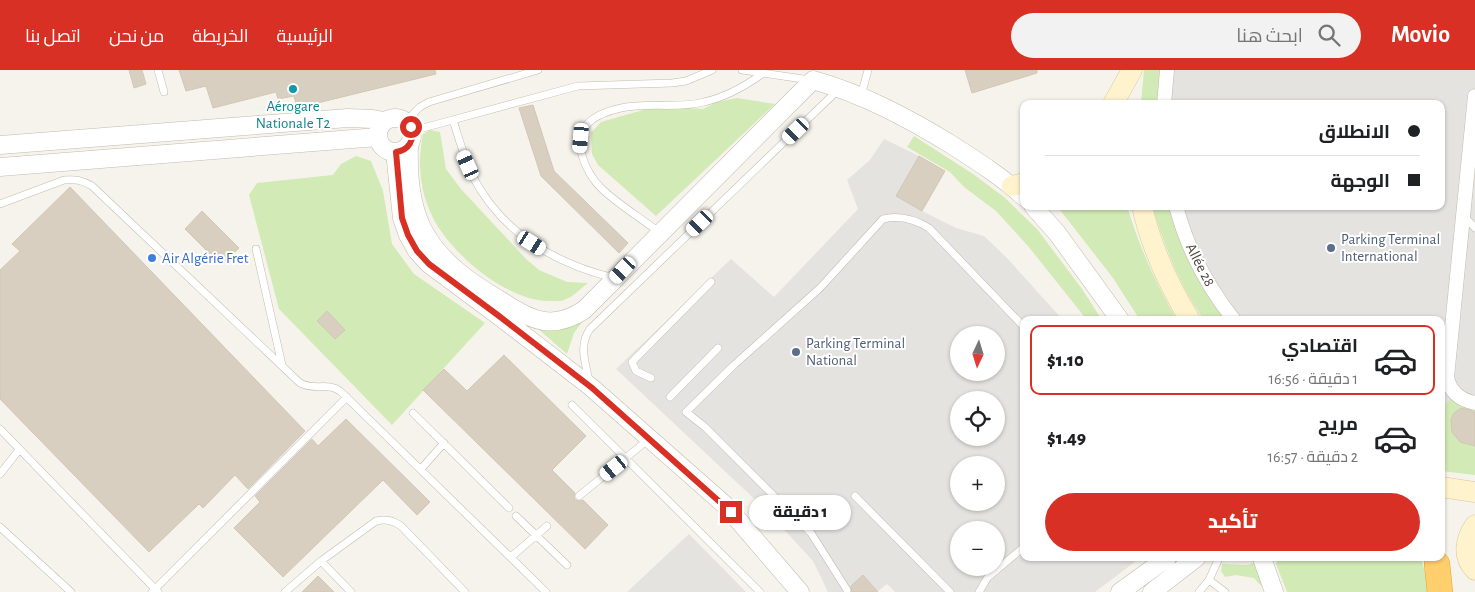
<!DOCTYPE html>
<html lang="ar">
<head>
<meta charset="utf-8">
<style>
  :root { --surface:#fff; --page:#f2f2f2; --text:#202124; --muted:#757577; --line:#e0e0e0; --accent:#d93025 }
  body { margin:0; font-family:"Alegreya Sans",Cairo,sans-serif; background:var(--page); color:var(--text); direction:rtl; height:100vh; display:flex; flex-direction:column; font-size:19px; white-space:nowrap }
  * { box-sizing:border-box; margin:0 }
  p { font-size:16px; color:var(--muted) }
  .icon { flex:none; width:28px; height:28px; fill:none; stroke:currentColor; stroke-width:2; stroke-linecap:round; stroke-linejoin:round }
  .map { position:relative; flex:1; overflow:hidden; direction:ltr }
  .panel { position:absolute; left:1020px; top:246px; width:425px; height:245px; display:flex; flex-direction:column; background:var(--surface); border-radius:10px; box-shadow:0 1px 4px #0004; direction:rtl }
  .panel>* { flex:none }
  .top-card { position:absolute; left:1020px; top:30px; width:425px; height:110px; border-radius:10px; box-shadow:0 1px 4px #0004; direction:rtl; display:grid; align-content:center; height:110px; padding:0 25px; background:var(--surface) }
  .needle { width:32px; rotate:184deg }
  .controls { position:absolute; left:950px; top:256px; display:grid; gap:10px }
  .controls a { display:grid; place-items:center; width:55px; height:55px; border-radius:50%; background:var(--surface); box-shadow:0 1px 4px #0004; font-size:25px }
  .end { position:absolute; width:22px; height:22px; margin:-11px; border:6px solid #d93025; background:#fff; box-shadow:0 0 0 2px #fff }
  .from { border-radius:50% }
  .bubble { position:absolute; height:35px; border-radius:18px; background:var(--surface); box-shadow:0 1px 4px #0004; font-size:16px; font-weight:800; line-height:35px; text-align:center; direction:rtl }
  .car { position:absolute; width:15px; height:30px; margin:-15px -8px; border-radius:6px; box-shadow:0 0 4px 1px #0007; background:linear-gradient(#fff 24%,#345 0 40%,#fff 0 76%,#345 0 86%,#fff 0) }
  .top-card b { display:flex; align-items:center; gap:18px; height:48px; font-size:19px }
  .top-card b+b { border-top:1px solid var(--line) }
  .top-card i { width:12px; height:12px; background:var(--text) }
  ul { padding:9px 0 0; list-style:none }
  li { display:flex; align-items:center; gap:15px; height:70px; margin:0 10px 8px; padding:0 15px; border:2px solid transparent; border-radius:10px }
  li div { flex:1 }
  li b { display:block; font-size:19px }
  li em { font-style:normal; font-weight:800 }
  li.current { border-color:var(--accent) }
  li>.icon { width:45px; height:45px; stroke-width:1.5 }
  .cta { display:flex; gap:10px; margin-top:auto; padding:10px 25px }
  .cta a { flex:1; height:58px; border-radius:30px; background:var(--accent); color:#fff; font-size:20px; font-weight:800; line-height:58px; text-align:center }
  header { display:flex; align-items:center; gap:30px; box-sizing:border-box; height:70px; padding:0 25px; background:var(--accent); color:#fff }
  header strong { font-size:24px }
  nav { display:flex; gap:28px; margin-inline-start:auto; font-size:18px }
  .search { width:350px; height:45px; background:var(--page); display:flex; align-items:center; gap:12px; box-sizing:border-box; padding:0 18px; border-radius:28px; color:var(--muted); font-size:19px }
  .map>svg:first-child { display:block }
  .green { fill:#d2eab5 }
  .parking { fill:#e5e3e0; fill-rule:evenodd }
  .building { fill:#d8cfc1; stroke:#d3c7b4 }
  .lines { fill:none; stroke-linecap:round; stroke-linejoin:round }
  .service-casing { stroke:#c2bbae; stroke-width:8 }
  .minor-casing { stroke:#c2bbae; stroke-width:15 }
  .tertiary-casing { stroke:#c2bbae; stroke-width:19 }
  .secondary-casing { stroke:#d6c79b; stroke-width:21 }
  .motorway-casing { stroke:#e0a43c; stroke-width:26 }
  .service { stroke:#fff; stroke-width:7 }
  .minor { stroke:#fff; stroke-width:14 }
  .tertiary { stroke:#fff; stroke-width:18 }
  .secondary { stroke:#fff3cd; stroke-width:20 }
  .motorway { stroke:#ffcf6e; stroke-width:25 }
  .route { stroke:#d93025; stroke-width:6 }
  .culture-dot { fill:#0f9aa8; stroke:#fff; stroke-width:2 }
  .service-dot { fill:#5c6f8a; stroke:#fff; stroke-width:2 }
  .shop-dot { fill:#3f7fe0; stroke:#fff; stroke-width:2 }
  .labels { text-anchor:middle; dominant-baseline:central; stroke-width:4; stroke-linejoin:round; paint-order:stroke }
  .culture-label { font-size:15px; fill:#0d838f; stroke:#fff }
  .service-label { font-size:15px; fill:#4e5e75; stroke:#fff; text-anchor:start }
  .shop-label { font-size:15px; fill:#366cbe; stroke:#fff; text-anchor:start }
  .street-label { font-size:15px; fill:#4b4439; stroke:#fff }
</style>
</head>
<body>
<header>
<strong>Movio</strong>
<div class="search"><svg class="icon" aria-label="search" viewBox="0 0 24 24"><circle cx="10" cy="10" r="6"/><path d="M15 15l6 6"/></svg>ابحث هنا</div>
<nav><a>الرئيسية</a><a>الخريطة</a><a>من نحن</a><a>اتصل بنا</a></nav>
</header>
<div class="map">
<svg width="1475" height="522" viewBox="0 0 1475 522">
  <rect width="100%" height="100%" fill="#f6f3ec"/>
  <path class="green" d="M1144,0H1162L1160,34H1141Z
    M737,28L775,34L656,146L598,95L592,84L591,63L601,52L657,36L703,39L717,32Z
    M430,60L440,62L446,99L461,119L526,189L539,200L567,212L588,213C581,218 574,226 566,229C562,232 556,231 551,231C507,233 444,179 429,139C419,115 418,89 423,64Z
    M914,66L973,104L1004,127L1037,159L1082,219L1102,250H1087L1028,176L996,141L964,117L950,102L907,77Z
    M356,86L371,91L383,121L392,174L414,204L485,253L392,355L279,239L249,125L257,113L333,105L341,94Z
    M1057,136H1127C1139,176 1156,214 1177,250H1140L1113,208Z
    M1152,136H1173L1227,250H1204C1179,215 1165,177 1152,136Z
    M585,248L574,263L567,284L537,258Z
    M1451,329L1475,333V405L1441,401V337Z
    M1278,488H1421L1428,513V522H1287L1276,494Z
    M1257,492L1265,520L1254,508L1236,505L1225,507L1221,501L1222,494L1247,495Z"/>
  <path class="parking" d="M1162,0H1475V332L1451,329L1441,337V250H1227L1173,136H1441V34H1160L1159,15Z
    M884,69L919,86L896,126L922,141L956,158L984,166L1007,188L1063,250H1024V488H1140L1095,522H895L887,514L877,522H828L813,491L766,440L616,299L731,189L774,227L858,139L847,110L870,90ZM959,265H996V302H959ZM959,330H996V368H959ZM959,395H996V432H959ZM959,460H996V498H959Z
    M689,464L746,522H627Z"/>
  <path class="building" d="M129,0H142L146,14L134,18Z
    M179,0H435L436,4L297,38L294,26L278,29L276,22L213,38L206,16L186,21Z
    M965,0H1037V3L972,23Z
    M533,35L554,101L628,173L619,183L541,106L519,38Z
    M919,86L945,101L922,141L896,126Z
    M70,117L305,361L248,419L235,405L203,438L199,434L149,482L0,329V200L20,181L12,174Z
    M202,141L239,178L221,195L185,159Z
    M327,241L345,260L335,269L317,251Z
    M504,285L586,366L552,400L575,423L574,426L575,430L579,431L583,430L608,455L585,479L423,320L444,299L467,321Z
    M1461,338L1475,342V376L1460,372L1452,362L1451,349L1454,343Z
    M346,349L430,432L417,445L383,410L283,507L234,458L260,432L255,426L312,369L318,376Z
    M863,505L878,522H852L851,516Z
    M318,506L334,522H302Z"/>
  <g class="lines">
    <defs>
      <path id="service" d="M158,0L164,22
        M742,0L810,10
        M861,26L868,0
        M453,50C459,69 464,87 472,105C501,162 553,193 614,208
        M406,51L420,37L429,32L538,0
        M412,61L578,16L672,13L686,11L712,0
        M0,134L64,110C75,109 82,110 92,116L300,313C314,321 328,312 340,321L546,522
        M1463,145L1475,158
        M660,163C641,148 619,135 602,119C585,103 568,66 593,49C600,44 612,40 621,38C649,32 677,39 704,32C726,27 744,17 762,4
        M256,179L282,295
        M651,308L636,301L632,292L711,212
        M589,312C586,293 578,276 590,259L838,20
        M670,327L718,278
        M572,335L760,522
        M413,343L509,438
        M0,359L158,522
        M421,399L444,373
        M0,404L19,380
        M579,426L649,369
        M855,426L950,522
        M516,446L567,495
        M0,457L71,522
        M511,487L547,456
        M321,491L351,522
        M1209,510L1225,522
        M847,520L811,463L705,357L686,342L734,295L820,218L883,149C900,145 914,149 929,158L1024,257
        M152,522L347,327
        M285,522L321,491L376,451C386,449 392,450 401,456L465,522
        M979,522L988,507L1024,477
        M1199,522L1209,510L1219,488"/>
      <path id="minor" d="M1475,26L1447,307C1450,322 1460,330 1475,333
        M1164,34L1167,0
        M1176,136C1187,178 1207,216 1234,250"/>
      <path id="tertiary" d="M378 65a17 17 0 1 1 34 0a17 17 0 1 1-34 0Z
        M0,75L348,48L373,49L384,51
        M409,76C408,104 410,133 422,158C439,192 472,214 503,232C515,240 530,249 544,251C559,253 572,248 584,240L813,10C863,24 908,48 952,75C977,91 1002,107 1024,127
        M395,82L402,148L408,165L417,181L429,194L499,246L591,317L726,436L800,522
        M0,97L378,67
        M1033,136L1057,163L1120,250
        M1262,488L1274,522
        M1120,522L1167,488
        M1152,522L1196,488"/>
      <path id="secondary" d="M1113,34L1132,0
        M1012,116L1024,113
        M1142,136C1151,177 1168,214 1190,250
        M1441,417L1475,422
        M1475,455C1465,469 1462,487 1475,500"/>
      <path id="motorway" d="M1437,494L1440,522"/>
    </defs>
    <use href="#service" class="service-casing"/>
    <use href="#minor" class="minor-casing"/>
    <use href="#tertiary" class="tertiary-casing"/>
    <use href="#secondary" class="secondary-casing"/>
    <use href="#motorway" class="motorway-casing"/>
    <use href="#service" class="service"/>
    <use href="#minor" class="minor"/>
    <use href="#tertiary" class="tertiary"/>
    <use href="#secondary" class="secondary"/>
    <use href="#motorway" class="motorway"/>
  </g>
  <g class="lines">
    <path class="route" d="M411,57C415,70 409,80 396,82L402,148L408,165L417,181L429,194L499,246L591,317L731,442"/>
  </g>
  <circle class="culture-dot" cx="293" cy="19" r="5"/>
  <g class="service-dot">
    <circle cx="1331" cy="178" r="5"/>
    <circle cx="796" cy="282" r="5"/>
  </g>
  <circle class="shop-dot" cx="152" cy="188" r="5"/>
  <g class="labels">
    <g class="culture-label">
      <text x="293" y="36">Aérogare<tspan x="293" dy="17">Nationale T2</tspan></text>
    </g>
    <g class="service-label">
      <text x="1341" y="169">Parking Terminal<tspan x="1341" dy="17">International</tspan></text>
      <text x="806" y="273">Parking Terminal<tspan x="806" dy="17">National</tspan></text>
    </g>
    <g class="shop-label">
      <text x="162" y="188">Air Algérie Fret</text>
    </g>
    <g class="street-label">
      <text transform="translate(1200 195) rotate(63)">Allée 28</text>
    </g>
  </g>
</svg>
<div class="controls">
<a><svg class="needle" viewBox="-14 -14 28 28"><path d="M0-13l5 13h-10z" fill="#e53935"/><path d="M0 13l5-13h-10z" fill="#757577"/></svg></a>
<a><svg class="icon" aria-label="locate" viewBox="0 0 24 24"><circle cx="12" cy="12" r="6"/><path d="M12 2v4M12 18v4M2 12h4M18 12h4"/></svg></a>
<a>+</a>
<a>−</a>
</div>
<i class="end from" style="left:411px;top:57px"></i>
<i class="end" style="left:731px;top:442px"></i>
<div class="bubble" style="left:749px;top:425px;width:102px">1 دقيقة</div>
<i class="car" style="left:796px;top:61px;rotate:226deg"></i>
<i class="car" style="left:581px;top:68px;rotate:185deg"></i>
<i class="car" style="left:468px;top:95px;rotate:336deg"></i>
<i class="car" style="left:700px;top:153px;rotate:226deg"></i>
<i class="car" style="left:532px;top:173px;rotate:122deg"></i>
<i class="car" style="left:623px;top:200px;rotate:223deg"></i>
<i class="car" style="left:614px;top:398px;rotate:231deg"></i>
<div class="top-card">
<b><i class="from"></i>الانطلاق</b>
<b><i></i>الوجهة</b>
</div>
<section class="panel">
<ul>
<li class="current"><svg class="icon" aria-label="car" viewBox="0 0 24 24"><path d="M5 17H2v-5l4-1 3-4h7l3 4 3 1v5h-3M9 17h6M6 11h13"/><circle cx="7" cy="17" r="2"/><circle cx="17" cy="17" r="2"/></svg><div><b>اقتصادي</b><p>1 دقيقة · 16:56</p></div><em>$1.10</em></li>
<li><svg class="icon" aria-label="car" viewBox="0 0 24 24"><path d="M5 17H2v-5l4-1 3-4h7l3 4 3 1v5h-3M9 17h6M6 11h13"/><circle cx="7" cy="17" r="2"/><circle cx="17" cy="17" r="2"/></svg><div><b>مريح</b><p>2 دقيقة · 16:57</p></div><em>$1.49</em></li>
</ul>
<div class="cta"><a>تأكيد</a></div>
</section>
</div>
</body>
</html>
